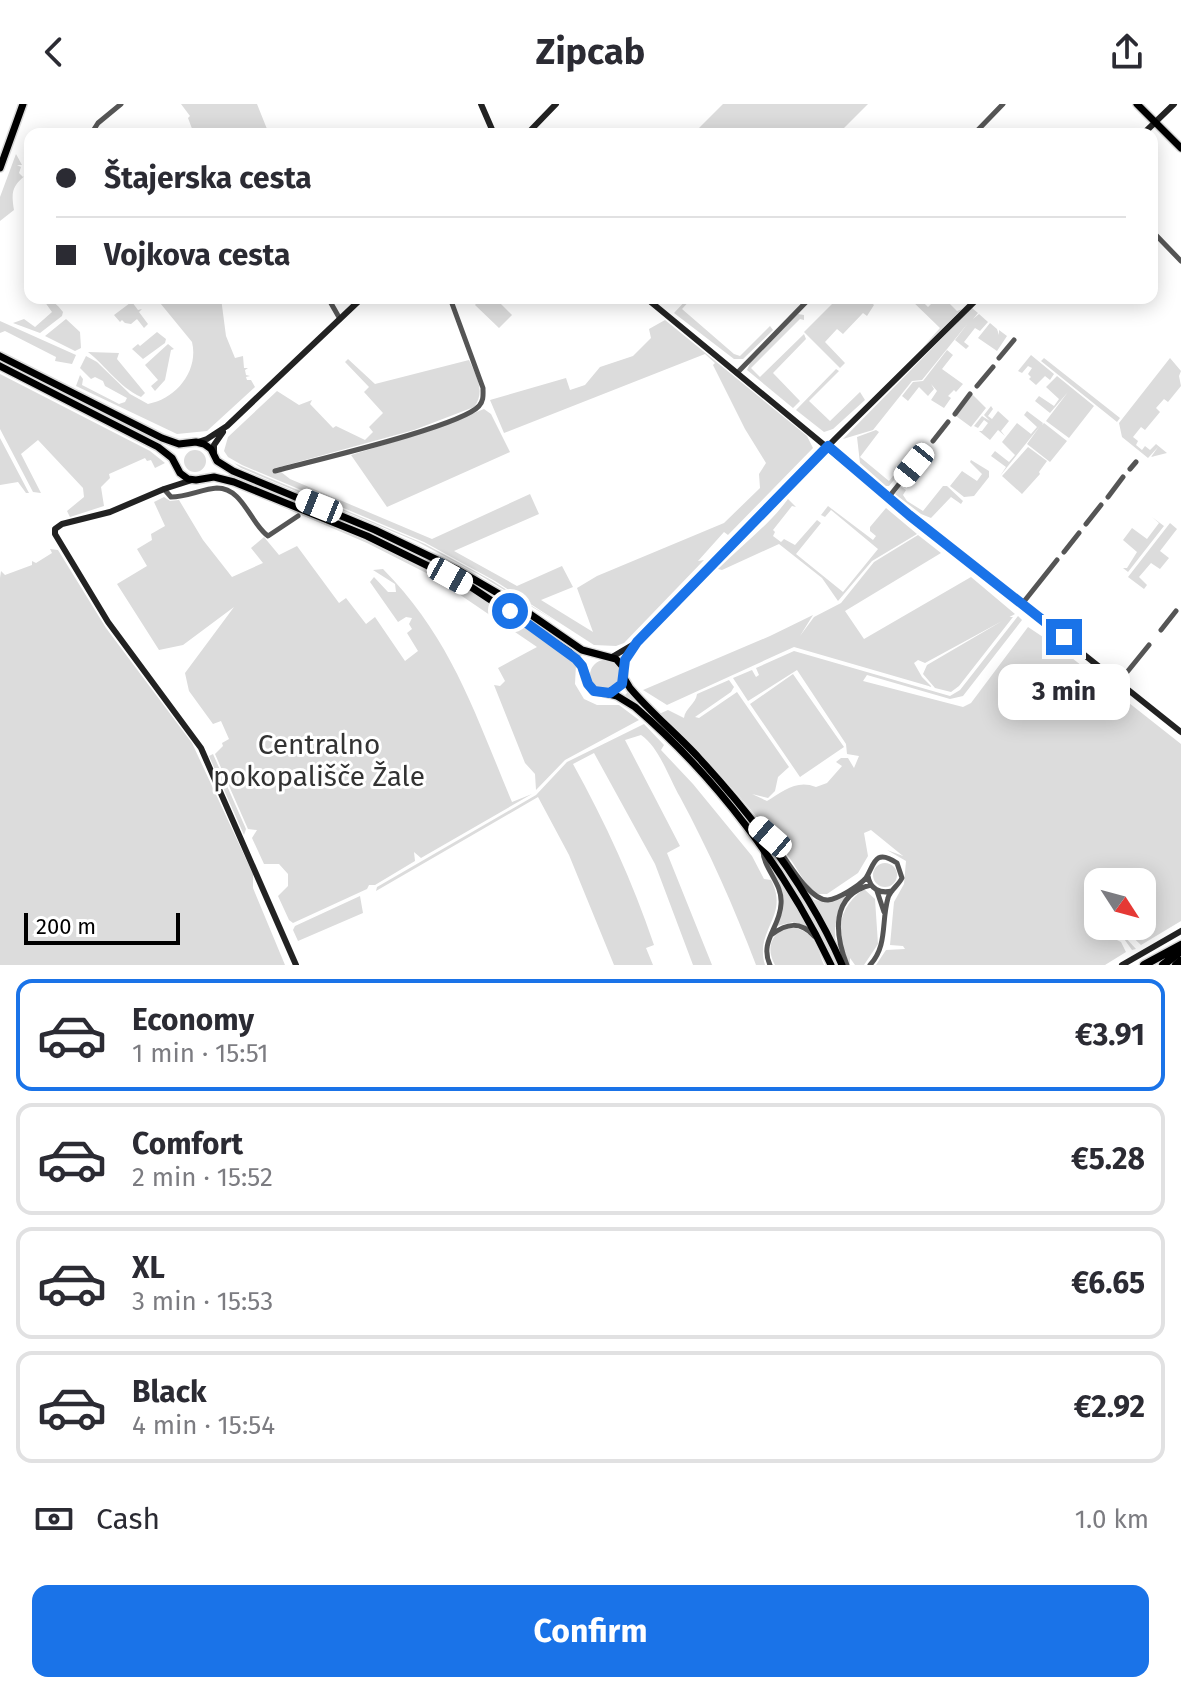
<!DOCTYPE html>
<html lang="en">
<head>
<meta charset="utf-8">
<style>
  :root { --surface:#fff; --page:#f7f7f7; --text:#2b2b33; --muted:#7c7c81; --line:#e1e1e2; --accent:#1a73e8 }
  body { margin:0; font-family:"Fira Sans",sans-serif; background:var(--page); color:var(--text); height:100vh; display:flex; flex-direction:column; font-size:30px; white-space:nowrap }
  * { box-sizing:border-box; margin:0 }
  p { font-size:26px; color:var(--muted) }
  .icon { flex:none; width:44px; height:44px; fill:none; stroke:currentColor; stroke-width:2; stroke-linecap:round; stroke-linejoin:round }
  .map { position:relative; height:861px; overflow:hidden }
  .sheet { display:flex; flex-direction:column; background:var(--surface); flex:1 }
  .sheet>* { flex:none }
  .guide { position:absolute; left:24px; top:24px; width:1134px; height:176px; border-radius:16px; box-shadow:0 4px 20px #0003; display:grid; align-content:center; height:176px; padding:0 32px; background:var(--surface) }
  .needle { width:52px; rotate:126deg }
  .controls { position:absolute; left:1084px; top:764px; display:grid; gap:16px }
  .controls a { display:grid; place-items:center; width:72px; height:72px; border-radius:16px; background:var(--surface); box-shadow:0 4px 20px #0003; font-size:40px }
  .scale { position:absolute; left:24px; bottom:20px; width:156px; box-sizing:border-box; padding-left:8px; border:4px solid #000; border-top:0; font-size:22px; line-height:28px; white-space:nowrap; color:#000; -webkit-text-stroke:6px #fff; paint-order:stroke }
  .end { position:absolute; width:36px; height:36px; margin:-18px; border:10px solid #1a73e8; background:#fff; box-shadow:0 0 0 4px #fff }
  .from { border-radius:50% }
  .bubble { position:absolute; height:56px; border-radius:16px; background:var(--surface); box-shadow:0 4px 20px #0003; font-size:26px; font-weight:700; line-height:56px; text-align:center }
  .car { position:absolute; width:24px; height:48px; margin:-24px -12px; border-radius:10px; box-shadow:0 0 6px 2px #0007; background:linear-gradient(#fff 24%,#345 0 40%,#fff 0 76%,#345 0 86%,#fff 0) }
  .guide b { display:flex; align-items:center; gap:28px; height:76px; font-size:30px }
  .guide b+b { border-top:2px solid var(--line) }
  .guide i { width:20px; height:20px; background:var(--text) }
  ul { padding:14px 0 0; list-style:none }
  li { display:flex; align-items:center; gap:24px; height:112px; margin:0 16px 12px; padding:0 16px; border:4px solid var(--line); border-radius:16px }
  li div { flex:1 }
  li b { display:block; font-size:30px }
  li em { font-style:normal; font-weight:700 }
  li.selected { border-color:var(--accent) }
  li>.icon { width:72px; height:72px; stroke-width:1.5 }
  .pay { display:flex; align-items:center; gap:20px; height:88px; padding:0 32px; font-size:30px }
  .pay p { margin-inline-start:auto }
  .primary-button { display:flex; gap:16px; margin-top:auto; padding:16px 32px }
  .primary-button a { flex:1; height:92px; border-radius:16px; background:var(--accent); color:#fff; font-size:32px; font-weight:700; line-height:92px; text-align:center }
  header { display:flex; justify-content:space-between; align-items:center; height:104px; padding:0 32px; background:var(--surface); font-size:36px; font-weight:700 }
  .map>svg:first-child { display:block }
  .green { fill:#dcdcdc }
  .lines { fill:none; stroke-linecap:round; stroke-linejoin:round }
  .primary-casing { stroke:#dbdbdb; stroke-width:10 }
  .highway-casing { stroke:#dbdbdb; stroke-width:11 }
  .street { stroke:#555; stroke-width:5 }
  .secondary { stroke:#222; stroke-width:6 }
  .primary { stroke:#000; stroke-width:7 }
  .highway { stroke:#000; stroke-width:8 }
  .route { stroke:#1a73e8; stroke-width:10 }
  .labels { text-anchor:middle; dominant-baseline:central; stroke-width:6; stroke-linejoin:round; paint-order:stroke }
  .park-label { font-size:28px; fill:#333; stroke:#fff }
</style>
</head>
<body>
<header><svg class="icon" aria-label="back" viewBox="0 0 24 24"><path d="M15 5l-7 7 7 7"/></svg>Zipcab<svg class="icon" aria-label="share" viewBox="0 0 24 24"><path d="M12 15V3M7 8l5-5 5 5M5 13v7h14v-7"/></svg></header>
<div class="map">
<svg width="1181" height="861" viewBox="0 0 1181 861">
  <rect width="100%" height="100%" fill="#fff"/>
  <path class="green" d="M181,0H257L269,30H194L188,14L190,12Z
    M723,0H868L838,30H693Z
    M16,50L22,61H17L21,63L19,69L23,73L26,71C12,82 11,88 14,106L0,117V93Z
    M42,194C50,194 58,201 63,208L62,212L40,229L13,219L24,215L35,223L52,208Z
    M156,194H221L226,232L235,254L243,252L244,264H248L245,266L246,271L250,272L246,273L247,276H251L255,283L207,327L177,330L76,282L80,271L83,275L82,281L119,300L125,298L127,294L105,282L103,277L95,273L91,275L80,264L86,252L97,258L130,290L148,300C176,295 199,267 192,238Z
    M481,194H495L512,211L499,224L475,201Z
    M688,194H692L682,205L734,250L740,252L770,222L773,226L743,255H734L674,209Z
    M838,194H867L874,201L867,212L863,209L843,230L837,225L825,238L845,259L840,264L804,228Z
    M909,194H919L928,203L937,194H944L957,207L962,205L923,243L940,224Z
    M134,196L132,198L138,206L142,205L139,208L148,220L144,224L137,215L131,220L125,219L122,216L120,218L114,211Z
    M972,204L978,209L973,215L979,210L988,218L980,227L975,224L964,238L969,242L966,245L955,236L968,219L922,276L912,277L873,326L843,335Z
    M798,210L804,211V216L800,215L751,264L760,273L804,230L806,235L773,269L800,297L793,304L747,266L751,257Z
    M66,215L80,228L81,244L75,247L45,232Z
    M665,216L807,332L813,344L728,431L724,428L698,457L704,456L624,539L616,542L594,541L495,477L424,438L242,361L228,353L224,347L228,333L277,287L299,301L312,296L310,300L333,324L336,322L365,336L373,328L369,323L383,309L364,288L369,283L345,258L348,255L375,280L469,256C476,271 486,288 474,303L414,326L276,364L290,375L432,435L530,390L539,410L454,447L517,482L562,462L573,483L541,496L593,528L577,484L597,472L724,419L760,384L759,370L766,359L745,325L713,261L715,259L705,250L504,329L490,296L566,274L570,286L585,281L600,263L633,252L651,234L649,225Z
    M0,217L76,251L72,260L55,257L56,253L5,227L0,229Z
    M990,219L997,225L999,231V226L1007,232L997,247L978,234Z
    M157,228L166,235L165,239L143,255L132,245L138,240L140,242Z
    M168,240L174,245L171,246L165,276L155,287L151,282L158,276L145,261Z
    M947,246L953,251L942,265L963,280L956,288L954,286L948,292L951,294L944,304L931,296L937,287L931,280L934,285L928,292L919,283L908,297L902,292L913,278L923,277Z
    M88,248L119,249L117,255L145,289L141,293C119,283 106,262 88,248Z
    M1031,251L1054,270L1050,276L1045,272L1036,281L1029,275L1031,273L1028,270L1032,264L1028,262L1022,269L1018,267Z
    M1044,254L1120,314L1117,318L1041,257Z
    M1170,254L1181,267L1179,272L1181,282L1168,298L1164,295L1156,304L1160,308L1145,326L1141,323L1133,333L1138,337L1136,341L1142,346L1145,342L1150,346L1156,340L1167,349L1151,353L1158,343L1148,354L1122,333L1119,319Z
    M836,265L839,267L809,297L830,317L860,288L865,296L833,325L824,328L796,306Z
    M0,270L150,347L165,359L155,364L151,356L147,357L145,354L109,370L110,374L101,383L104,402L70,413L67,407L84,393L83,384L38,336L21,350L41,389L33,388L0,325Z
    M1057,272L1094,302L1069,334L1046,317L1068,288L1050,309L1035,297L1039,292L1054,302L1059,295L1046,283Z
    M972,290L986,304L971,323L956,312Z
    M991,302L993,305L988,312L992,315L998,307L1009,317L1001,327L1005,332L998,326L990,336L979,327H982L988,319L984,316L978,324L974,322L982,312L990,317L984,311Z
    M484,305L491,310L510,348L387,403L351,351L429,327Z
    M1027,307L1043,319L1042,321L1044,319L1067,337L1050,358L1027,340L1040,322L1000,372L1006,363L991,352L995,347L1009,358L1015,351L1002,338L1017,319L1031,330L1037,323L1024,311Z
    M876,326L879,328L860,353L889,377L904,358L907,360L889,382H886L860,359L857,333Z
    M0,334L29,389H26L18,378L0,381Z
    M1028,343L1047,357L1039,368L1040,370L1022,390L1002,372Z
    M184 357a11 11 0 1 1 22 0a11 11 0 1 1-22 0Z
    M971,356L989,367V373L974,392L964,393L950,382L962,367L977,377L982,370L970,358Z
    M234,359L425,440L491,476L557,518L478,470L418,438L241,364Z
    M230,369C307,401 386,430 460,470C503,493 543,521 583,550L580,553C474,471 352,422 228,372Z
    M900,382L906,386L903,391L907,397L923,407L943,382H947L963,397L961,400L951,393L931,414L921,410L895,390Z
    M250,389L325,416L426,462L478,491L568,552L576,560L575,580L584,595L597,601H619L639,616L565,656L536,686L535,670L525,659L494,581L500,582L505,577L498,564L537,543L453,486L451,487L444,478L367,439Z
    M164,393L170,397L179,396L203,436L232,473L263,459L251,444L264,433L279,451L297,442L339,499L346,494L366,520L375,513L405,557L418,547L407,529L412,525L409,520L412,514L406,513L398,518L370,478L374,473L388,488H396L395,480L373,466L383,465C452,535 475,610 512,698L532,690L421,754L414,748L415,757L375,781H369L367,785L293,819L289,816L278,792L288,782V770L279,760H264L252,734L257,726L248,725L215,650L223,642L222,639L229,635L221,617L213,620L189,587L185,569L234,503L183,541L159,546L117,480L147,462L137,445L152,436L151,430L165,422L154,398Z
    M788,395L796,403L792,402L773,426L775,428L773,432L781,438L784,435L795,441L817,416L821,419L796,450L843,488L878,445L831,406L825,413L821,411L828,402L873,436L876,432L870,427V423L886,404L917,430L872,457L838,497L822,474L779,440L722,466L718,465C741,442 769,421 788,395Z
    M1152,413L1164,422L1128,468L1123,464H1127L1137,448L1123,436L1132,424L1147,435L1159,419Z
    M1170,419L1177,425L1160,447L1169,454L1160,465L1151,459L1139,473L1147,481L1144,485L1128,473Z
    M918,431L941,449L845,507L864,535L971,473L1015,510L925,559L918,556L914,559L922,573L932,583L794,543L667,601L643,586L770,532L813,511L800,532L814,513L841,499L874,458Z
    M50,445L58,446L106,524L192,639L253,770V784L285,861H0V474L1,467L5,471L32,461V457L36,459L52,449Z
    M1018,512L1022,516L963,592L950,595L867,571L863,577L963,603L971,599L1028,523L1058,543L1181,640V817L1141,841L1127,828L1116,822H1142V778H1098V822H1113L1108,826L1123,831L1136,845L1132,846L1122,832L1106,827L1105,830L1121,838L1126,848L1105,861H876L886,846L905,845L903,842L890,841L894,798L904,780L906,757L887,746L903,752L871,726L864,729L868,752L858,769L827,790H814C802,776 794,758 782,744C744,697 705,650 659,610L668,606L684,614C685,604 696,600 697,590L729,576L734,583L731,588L695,613L699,614L737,588L789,663L778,673L775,687L768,694L752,690L767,697C783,687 797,675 816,683L827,679L842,662L836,658L841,654H848L854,664L859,652L847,650L846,640L797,566L748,597L733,574L752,566L756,573L759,571L756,564L794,547L950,592L960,586Z
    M1009,513H1013L959,582L951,588L935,584L923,570L927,561Z
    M590 571a15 15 0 1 1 30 0a15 15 0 1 1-30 0Z
    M793,570L844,643L800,673L750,600Z
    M628,588C715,671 783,755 841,861H837L807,809L765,745L644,607L625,591Z
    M644,620L664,641L661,646L693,680L752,752L764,775L771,776C790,812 754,826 765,861H756C734,803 709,747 680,693C669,674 659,643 641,631L625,636L680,742L667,749L712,861H693L655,760L594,649L573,660C606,720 632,776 654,841L646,844L653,861H614L569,751L538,693L376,787L377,783L536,691L567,658Z
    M213,650L246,725L244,731L209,652Z
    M873 771a12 12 0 1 1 24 0a12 12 0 1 1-24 0Z
    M778,772L809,822L808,823L793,818L777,822L783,799Z
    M864,785L875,795L878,840L864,861H855L850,854V861C835,832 836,805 864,785Z
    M847,790L848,792C837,807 833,822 836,840L810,795L826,798Z
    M360,792L363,809L298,837L293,826L295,822Z
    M788,823C813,825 816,840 824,861H775C766,845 770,830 788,823Z"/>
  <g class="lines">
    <defs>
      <path id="primary" d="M1137,0L1181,44
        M0,64L23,0
        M0,252L162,334L179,340L196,338L204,340L211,345L217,357L233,367L375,426L458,466L511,497L582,546L616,555L623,563L624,574L630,584C651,609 677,630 699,654C755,715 809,785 842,861
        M0,262L158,343L172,354L180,369L188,375L196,376L214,373L234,378L367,432L471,483L569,548L582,562L587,578L593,586L617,592L635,603C716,673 785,764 831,861"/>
      <path id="highway" d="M1144,861L1181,841
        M1163,861L1181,847
        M1176,861L1181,857"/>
    </defs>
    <use href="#primary" class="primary-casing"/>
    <use href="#highway" class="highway-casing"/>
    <path class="street" d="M91,30L98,19L121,0
      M974,30L1003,0
      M1152,127L1181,157
      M328,194L340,215
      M999,254L1014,236
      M738,268L810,194
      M977,282L993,263
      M955,310L970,290
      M933,337L948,318
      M1130,365L1136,358
      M275,367C311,357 460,323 479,302C484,296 483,291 483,284L450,194
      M164,385L171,393C187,393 202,385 217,384C243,384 250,419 268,432L298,412
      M1108,393L1123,373
      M888,394L926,346
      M1086,420L1101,401
      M1064,448L1079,429
      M1022,500L1057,456
      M1161,526L1176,507
      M1119,578L1149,541
      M765,728C781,743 806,797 828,796C838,795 859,782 866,774C874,762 874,743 897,759L902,774C898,782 890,786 888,794C881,818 888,841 870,861
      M763,746C763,765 783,779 781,800C780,824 759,837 770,861
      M868,772C870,785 880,790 892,787
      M877,787L884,808
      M771,831C787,819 800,817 814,832
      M847,861C835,831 830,791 871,781"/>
    <path class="secondary" d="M481,0L494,30
      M527,30L556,0
      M1143,30L1174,0
      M646,194L909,411L1181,628
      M198,338L207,335L227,322L362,194
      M214,350V341L223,328
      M192,376L164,385L110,408L62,420L55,425V430L108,518L201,644L296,861
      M612,553L634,540
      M623,565L625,556L637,538L836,334L978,194
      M1122,861L1181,827"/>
    <use href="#primary" class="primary"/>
    <use href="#highway" class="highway"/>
  </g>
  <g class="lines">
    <path class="route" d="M510,507L576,555L582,562L588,580L594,587L610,589L622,580L625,556L637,538L828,342L909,411L1064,533"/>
  </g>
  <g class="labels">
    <g class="park-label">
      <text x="319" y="640">Centralno<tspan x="319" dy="32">pokopališče Žale</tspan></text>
    </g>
  </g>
</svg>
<div class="controls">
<a><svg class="needle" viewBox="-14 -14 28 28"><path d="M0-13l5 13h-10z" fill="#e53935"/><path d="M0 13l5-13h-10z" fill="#7c7c81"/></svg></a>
</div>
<div class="scale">200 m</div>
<i class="end from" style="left:510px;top:507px"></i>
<i class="end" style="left:1064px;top:533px"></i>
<div class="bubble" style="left:998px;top:560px;width:132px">3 min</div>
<i class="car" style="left:914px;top:361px;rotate:219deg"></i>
<i class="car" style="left:319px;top:402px;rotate:292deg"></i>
<i class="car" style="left:450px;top:472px;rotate:119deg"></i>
<i class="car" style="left:770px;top:733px;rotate:311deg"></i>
<div class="guide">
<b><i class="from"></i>Štajerska cesta</b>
<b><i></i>Vojkova cesta</b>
</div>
</div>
<section class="sheet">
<ul>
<li class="selected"><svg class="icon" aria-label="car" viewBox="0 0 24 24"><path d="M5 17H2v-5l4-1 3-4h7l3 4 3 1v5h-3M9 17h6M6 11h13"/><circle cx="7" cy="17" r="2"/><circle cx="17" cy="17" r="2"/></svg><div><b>Economy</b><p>1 min · 15:51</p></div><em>€3.91</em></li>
<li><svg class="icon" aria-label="car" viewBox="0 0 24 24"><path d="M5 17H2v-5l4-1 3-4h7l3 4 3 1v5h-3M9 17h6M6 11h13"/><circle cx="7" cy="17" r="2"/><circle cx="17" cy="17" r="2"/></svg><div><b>Comfort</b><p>2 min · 15:52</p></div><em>€5.28</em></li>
<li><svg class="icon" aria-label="car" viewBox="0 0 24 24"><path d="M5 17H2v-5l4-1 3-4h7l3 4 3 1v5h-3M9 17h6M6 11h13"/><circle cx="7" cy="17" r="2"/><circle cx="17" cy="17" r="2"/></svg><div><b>XL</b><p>3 min · 15:53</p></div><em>€6.65</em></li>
<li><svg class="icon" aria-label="car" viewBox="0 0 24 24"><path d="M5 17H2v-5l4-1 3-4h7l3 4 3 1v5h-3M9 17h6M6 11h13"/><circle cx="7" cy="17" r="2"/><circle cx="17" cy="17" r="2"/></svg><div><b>Black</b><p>4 min · 15:54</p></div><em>€2.92</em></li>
</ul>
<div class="pay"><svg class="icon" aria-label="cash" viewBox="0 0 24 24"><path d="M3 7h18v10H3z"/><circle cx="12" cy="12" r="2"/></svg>Cash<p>1.0 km</p></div>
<div class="primary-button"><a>Confirm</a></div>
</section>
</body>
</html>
